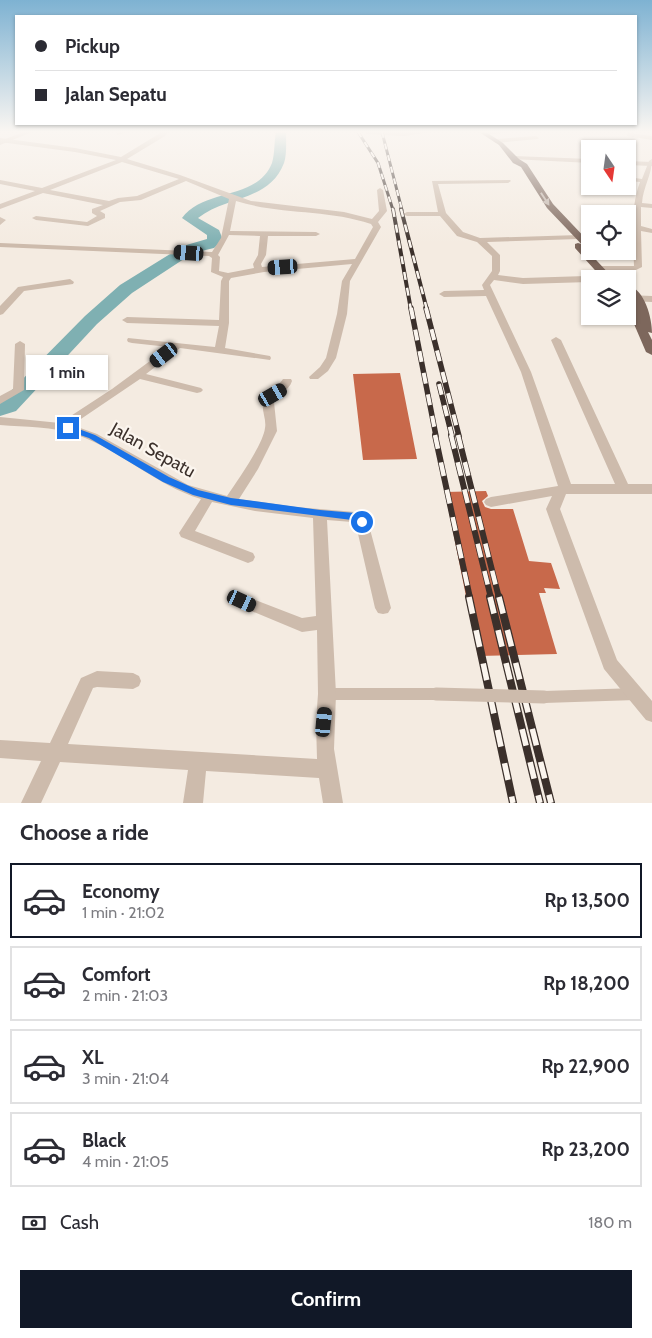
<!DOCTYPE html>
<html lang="en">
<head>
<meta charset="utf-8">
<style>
  :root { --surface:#fff; --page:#f7f7f7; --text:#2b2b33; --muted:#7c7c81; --line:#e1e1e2; --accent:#111827 }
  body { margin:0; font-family:Cabin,sans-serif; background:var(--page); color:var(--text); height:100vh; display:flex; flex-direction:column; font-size:19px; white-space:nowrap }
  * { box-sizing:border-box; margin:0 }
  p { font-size:16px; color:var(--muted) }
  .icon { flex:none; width:28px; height:28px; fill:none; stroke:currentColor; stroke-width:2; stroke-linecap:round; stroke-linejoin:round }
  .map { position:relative; height:803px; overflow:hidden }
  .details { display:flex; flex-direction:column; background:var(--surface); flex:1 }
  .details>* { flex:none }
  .top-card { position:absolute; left:15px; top:15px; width:622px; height:110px; border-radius:0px; box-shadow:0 1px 4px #0004; display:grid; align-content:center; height:110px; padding:0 20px; background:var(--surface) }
  .needle { width:32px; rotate:167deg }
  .controls { position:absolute; left:581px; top:140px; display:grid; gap:10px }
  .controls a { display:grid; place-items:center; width:55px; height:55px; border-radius:0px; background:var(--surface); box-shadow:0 1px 4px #0004; font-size:25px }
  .end { position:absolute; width:22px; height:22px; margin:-11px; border:6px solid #1a73e8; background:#fff; box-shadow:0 0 0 2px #fff }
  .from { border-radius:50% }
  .bubble { position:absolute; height:35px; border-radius:0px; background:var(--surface); box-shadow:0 1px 4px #0004; font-size:16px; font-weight:800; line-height:35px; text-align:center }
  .car { position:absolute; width:15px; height:30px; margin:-15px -8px; border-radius:6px; box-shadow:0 0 4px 1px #0007; background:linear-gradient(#222 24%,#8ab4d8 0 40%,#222 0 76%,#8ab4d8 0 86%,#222 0) }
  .top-card b { display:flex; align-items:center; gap:18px; height:48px; font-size:19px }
  .top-card b+b { border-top:1px solid var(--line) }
  .top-card i { width:12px; height:12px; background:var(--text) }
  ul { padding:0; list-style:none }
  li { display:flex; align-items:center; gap:15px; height:75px; margin:0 10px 8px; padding:0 10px; border:2px solid var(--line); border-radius:0px }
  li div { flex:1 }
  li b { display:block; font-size:19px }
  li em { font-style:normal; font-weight:800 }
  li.selected { border-color:var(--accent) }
  li>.icon { width:45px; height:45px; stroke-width:1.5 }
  h2 { padding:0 20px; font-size:22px; line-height:60px }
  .pay { display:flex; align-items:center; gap:12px; height:55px; padding:0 20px; font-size:19px }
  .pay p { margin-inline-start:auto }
  .button { display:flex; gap:10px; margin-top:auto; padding:10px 20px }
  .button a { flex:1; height:58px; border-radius:0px; background:var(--accent); color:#fff; font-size:20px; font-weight:800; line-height:58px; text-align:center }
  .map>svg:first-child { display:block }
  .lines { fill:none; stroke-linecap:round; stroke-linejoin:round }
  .river { fill:#7fb0b2; fill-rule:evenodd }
  .building { fill:#c8694b }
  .pedestrian { fill:#cdbbac; fill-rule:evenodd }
  .minor { fill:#cdbbac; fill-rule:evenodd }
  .tertiary { fill:#cdbbac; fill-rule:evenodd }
  .primary { fill:#7d675c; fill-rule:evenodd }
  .rail-far4-casing { stroke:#3b302b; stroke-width:3 }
  .rail-far3-casing { stroke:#3b302b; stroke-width:4 }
  .rail-far2-casing { stroke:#3b302b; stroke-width:5.5 }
  .rail-far1-casing { stroke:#3b302b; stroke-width:6 }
  .rail-casing { stroke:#3b302b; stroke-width:8 }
  .rail-far4 { stroke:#fbf5ee; stroke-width:2; stroke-dasharray:6; stroke-linecap:butt }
  .rail-far3 { stroke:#fbf5ee; stroke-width:2.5; stroke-dasharray:8; stroke-linecap:butt }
  .rail-far2 { stroke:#fbf5ee; stroke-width:4; stroke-dasharray:11; stroke-linecap:butt }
  .rail-far1 { stroke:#fbf5ee; stroke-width:4.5; stroke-dasharray:14; stroke-linecap:butt }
  .rail { stroke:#fbf5ee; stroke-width:5.5; stroke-dasharray:17; stroke-linecap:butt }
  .pedestrian-bridge { stroke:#cdbbac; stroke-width:13 }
  .oneway { fill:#c2b5ac }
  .route { fill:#1a73e8 }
  .labels { text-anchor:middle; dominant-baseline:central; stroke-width:4.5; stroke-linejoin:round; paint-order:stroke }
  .street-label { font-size:18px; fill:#3b302b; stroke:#fbf5ee }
</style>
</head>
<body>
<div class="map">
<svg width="652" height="803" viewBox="0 0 652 803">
  <rect width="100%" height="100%" fill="#f4ebe1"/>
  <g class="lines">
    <path class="river" d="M276,132H286C286,142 287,154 284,163C270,201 226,196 198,218L219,230L223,240L214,248L193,253L132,293L97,324L16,411L0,416V402L85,316L120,285L183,246L207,239V235L182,218C204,188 257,201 272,163C275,153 274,142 276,132Z"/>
  </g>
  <path class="building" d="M400,373L417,459L363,460L353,374Z
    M486,491L488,496L482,501L485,507L491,509H513L529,561L551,563L560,589L544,588L546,593H539L557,654L478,656L445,492Z"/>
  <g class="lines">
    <path class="pedestrian" d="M327,688H436L441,690L443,694L441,698L436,700H327L322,698L320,694L322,690Z
      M636,688L641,690L643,694L641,698L636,700L544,703L539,701L537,697L539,693L544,691Z"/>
    <path class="minor" d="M121,132H129L117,135V133Z
      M162,132H168L165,136L127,159L180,175L251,201L344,212L372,219L379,211L377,190L380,188L383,190L387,211L378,222L381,227L350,281L347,314L336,358L328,371L318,379H310L309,377L320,367L326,358L337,314L342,281L352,264L264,272L231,278L229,281V323L225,348L270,356L271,358L270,360L180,348L146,374L201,388L203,390L201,392L197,393L140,379L72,425L97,434L188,485L227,496C237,481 263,445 265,428C267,418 259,407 265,398C269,389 278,387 283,379H291L292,381C289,391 278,393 274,402L277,431L258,469L239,499L296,507L355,512L367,518L391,608L388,613L383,614L378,613L375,608L356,525L352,522L327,520L336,694L334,749L343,803H323L319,778L206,771L203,803H183L188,770L60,762L41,803H21L41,761L0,758V740L50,743L81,678L97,671L133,673L139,676L141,681L139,686L133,689L97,687L93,688L68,744L317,759L316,722L318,694L317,630L302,632L237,605L234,601L237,597L242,595L302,618L316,616L313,518L255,511L212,502L195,531L253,553L255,557L253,561L248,563L181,537L179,533L201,499C155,485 121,450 77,435C53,426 25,427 0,425V417L60,423L112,389L169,347L132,343L128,342L127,340L128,338L215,347L219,326L127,323L122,320L127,317L219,320L221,281L223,277L211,272L212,258L209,256L0,247V243L212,252L221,238L229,199L186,181L141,200L120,202L100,211L105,214V218L88,226L36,220L32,218L36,216L87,222L97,216L92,213V209L103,205L43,193L0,209V204L35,191L0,184V180L42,188L116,160L75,152L0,142V138L75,148L121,157ZM122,162L179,179L137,196L118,198L109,201L50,190ZM236,201C280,215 327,209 371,224L373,227L355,259L262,267L261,264L266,255L268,236H316L320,234L316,232L230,231ZM229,235L260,236L258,255L253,264L254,268L228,273L219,271L220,257L218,255Z
      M364,132H431L404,136L367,134Z
      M485,132H512L483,135Z
      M629,133L652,136V140L627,136V134Z
      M536,136L539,138L538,139L496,143L493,141L496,139Z
      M652,159C652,175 643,187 642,203L652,204V208L641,207V226L652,229V233L641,231L642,267L632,272L597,271V267L600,266H634C633,238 630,209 640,182L628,181V177L642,179L649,161Z
      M586,173L590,174V178L584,176L583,175Z
      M510,180L511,181L508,183L438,184L446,213L463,232L480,238L579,235L583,237L579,239L487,242L500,255V271L498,275L523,278L618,275L622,278L590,279V282L523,284L494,280L490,285L531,372L571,484H615L551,340L556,337L561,340L628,484H652V494H566L560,509L617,660L652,701V722L646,720L604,669L546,509L552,496L491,507L486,505L484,502L486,499L491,497L558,486L521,372L486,296L444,297L439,294L444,291L484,290L482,285L492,271V256L477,242L457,236L440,216H407L403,214L407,212H438L432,181Z
      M0,217L6,220L0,225Z
      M70,279L74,282L73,284L24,291L3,314L0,315V306L18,287Z
      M628,295L652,296V302L628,301Z
      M20,341L25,344L24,390L0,404V396L13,389L15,344Z"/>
    <path class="tertiary" d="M24,132H32L0,145V141Z
      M514,156L590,159V163L512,159L510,158Z
      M628,161L652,162V166L628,165Z"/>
    <path class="primary" d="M479,132H486L503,143L519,159L527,164L553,204L590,243V251L587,250L547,208L521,167L513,163L499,145Z
      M578,243L581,244L614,279H603L575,248V244Z
      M628,285C645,290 652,318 652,333L648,332L652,340V355L646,352L628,310V297L630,298L628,294Z"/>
    <defs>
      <path id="rail-far4" d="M358,132L378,163L393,210
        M382,132L402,210"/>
      <path id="rail-far3" d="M393,209L411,310
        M401,209L427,310"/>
      <path id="rail-far2" d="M411,308L436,436
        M426,308L459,436
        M439,384L452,436"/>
      <path id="rail-far1" d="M435,435L470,598
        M451,435L491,598
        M458,435L499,598"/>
      <path id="rail" d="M469,597L513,803
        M490,597L540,803
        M499,597L551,803"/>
    </defs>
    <use href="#rail-far4" class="rail-far4-casing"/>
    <use href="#rail-far3" class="rail-far3-casing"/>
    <use href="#rail-far2" class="rail-far2-casing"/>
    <use href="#rail-far1" class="rail-far1-casing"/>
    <use href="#rail" class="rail-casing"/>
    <use href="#rail-far4" class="rail-far4"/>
    <use href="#rail-far3" class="rail-far3"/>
    <use href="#rail-far2" class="rail-far2"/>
    <use href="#rail-far1" class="rail-far1"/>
    <use href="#rail" class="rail"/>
    <path class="pedestrian-bridge" d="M436,694L544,697"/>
  </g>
  <defs><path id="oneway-solid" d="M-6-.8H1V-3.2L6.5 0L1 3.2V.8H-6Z" transform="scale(1.25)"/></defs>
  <use class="oneway" href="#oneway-solid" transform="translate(545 199) rotate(57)"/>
  <linearGradient id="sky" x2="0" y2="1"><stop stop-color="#7eb2d2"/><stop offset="0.54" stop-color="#faf6f2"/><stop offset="1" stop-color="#faf6f2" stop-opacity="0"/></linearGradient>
  <rect width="652" height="244" fill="url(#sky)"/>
  <path class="route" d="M68,425L95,435L169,477L198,490L231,498L320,510L355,513L367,522L362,526L352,520L231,505L193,495L163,482L89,438L65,430V426Z"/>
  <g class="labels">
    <g class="street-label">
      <text transform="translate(153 450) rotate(29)">Jalan Sepatu</text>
    </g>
  </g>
</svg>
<div class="controls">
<a><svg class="needle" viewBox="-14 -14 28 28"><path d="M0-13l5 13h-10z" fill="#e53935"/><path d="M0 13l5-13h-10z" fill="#7c7c81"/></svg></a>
<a><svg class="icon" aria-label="locate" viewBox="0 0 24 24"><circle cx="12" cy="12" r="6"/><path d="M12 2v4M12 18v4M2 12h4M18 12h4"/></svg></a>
<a><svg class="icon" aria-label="layers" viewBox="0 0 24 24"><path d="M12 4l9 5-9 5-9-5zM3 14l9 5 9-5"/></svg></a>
</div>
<i class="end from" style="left:362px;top:522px"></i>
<i class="end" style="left:68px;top:428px"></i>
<div class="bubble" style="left:26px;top:355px;width:82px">1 min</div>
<i class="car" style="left:189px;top:253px;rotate:274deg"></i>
<i class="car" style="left:283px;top:267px;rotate:266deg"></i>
<i class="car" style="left:164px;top:355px;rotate:233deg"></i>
<i class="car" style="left:273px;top:395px;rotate:60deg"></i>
<i class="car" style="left:242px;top:601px;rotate:115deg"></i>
<i class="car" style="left:324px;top:722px;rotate:6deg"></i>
<div class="top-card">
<b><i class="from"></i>Pickup</b>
<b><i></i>Jalan Sepatu</b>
</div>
</div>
<section class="details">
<h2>Choose a ride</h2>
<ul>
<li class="selected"><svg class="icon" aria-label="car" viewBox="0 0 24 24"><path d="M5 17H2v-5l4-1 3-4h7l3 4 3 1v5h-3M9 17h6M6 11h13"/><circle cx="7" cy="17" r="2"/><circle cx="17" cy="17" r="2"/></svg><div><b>Economy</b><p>1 min · 21:02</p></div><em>Rp 13,500</em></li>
<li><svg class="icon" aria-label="car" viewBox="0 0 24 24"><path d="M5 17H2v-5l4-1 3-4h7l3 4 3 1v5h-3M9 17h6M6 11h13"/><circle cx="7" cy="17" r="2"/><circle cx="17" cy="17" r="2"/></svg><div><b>Comfort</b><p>2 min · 21:03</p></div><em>Rp 18,200</em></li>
<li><svg class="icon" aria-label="car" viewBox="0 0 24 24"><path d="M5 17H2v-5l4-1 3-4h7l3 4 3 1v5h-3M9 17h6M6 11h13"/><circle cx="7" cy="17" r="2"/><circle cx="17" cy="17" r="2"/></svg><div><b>XL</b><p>3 min · 21:04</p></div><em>Rp 22,900</em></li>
<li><svg class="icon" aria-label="car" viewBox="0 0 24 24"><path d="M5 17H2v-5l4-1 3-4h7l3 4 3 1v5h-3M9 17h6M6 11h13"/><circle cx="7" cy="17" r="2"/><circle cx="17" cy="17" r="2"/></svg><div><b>Black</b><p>4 min · 21:05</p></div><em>Rp 23,200</em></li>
</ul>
<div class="pay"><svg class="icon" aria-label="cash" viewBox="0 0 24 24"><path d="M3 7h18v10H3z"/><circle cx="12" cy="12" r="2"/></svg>Cash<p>180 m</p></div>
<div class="button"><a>Confirm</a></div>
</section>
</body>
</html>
